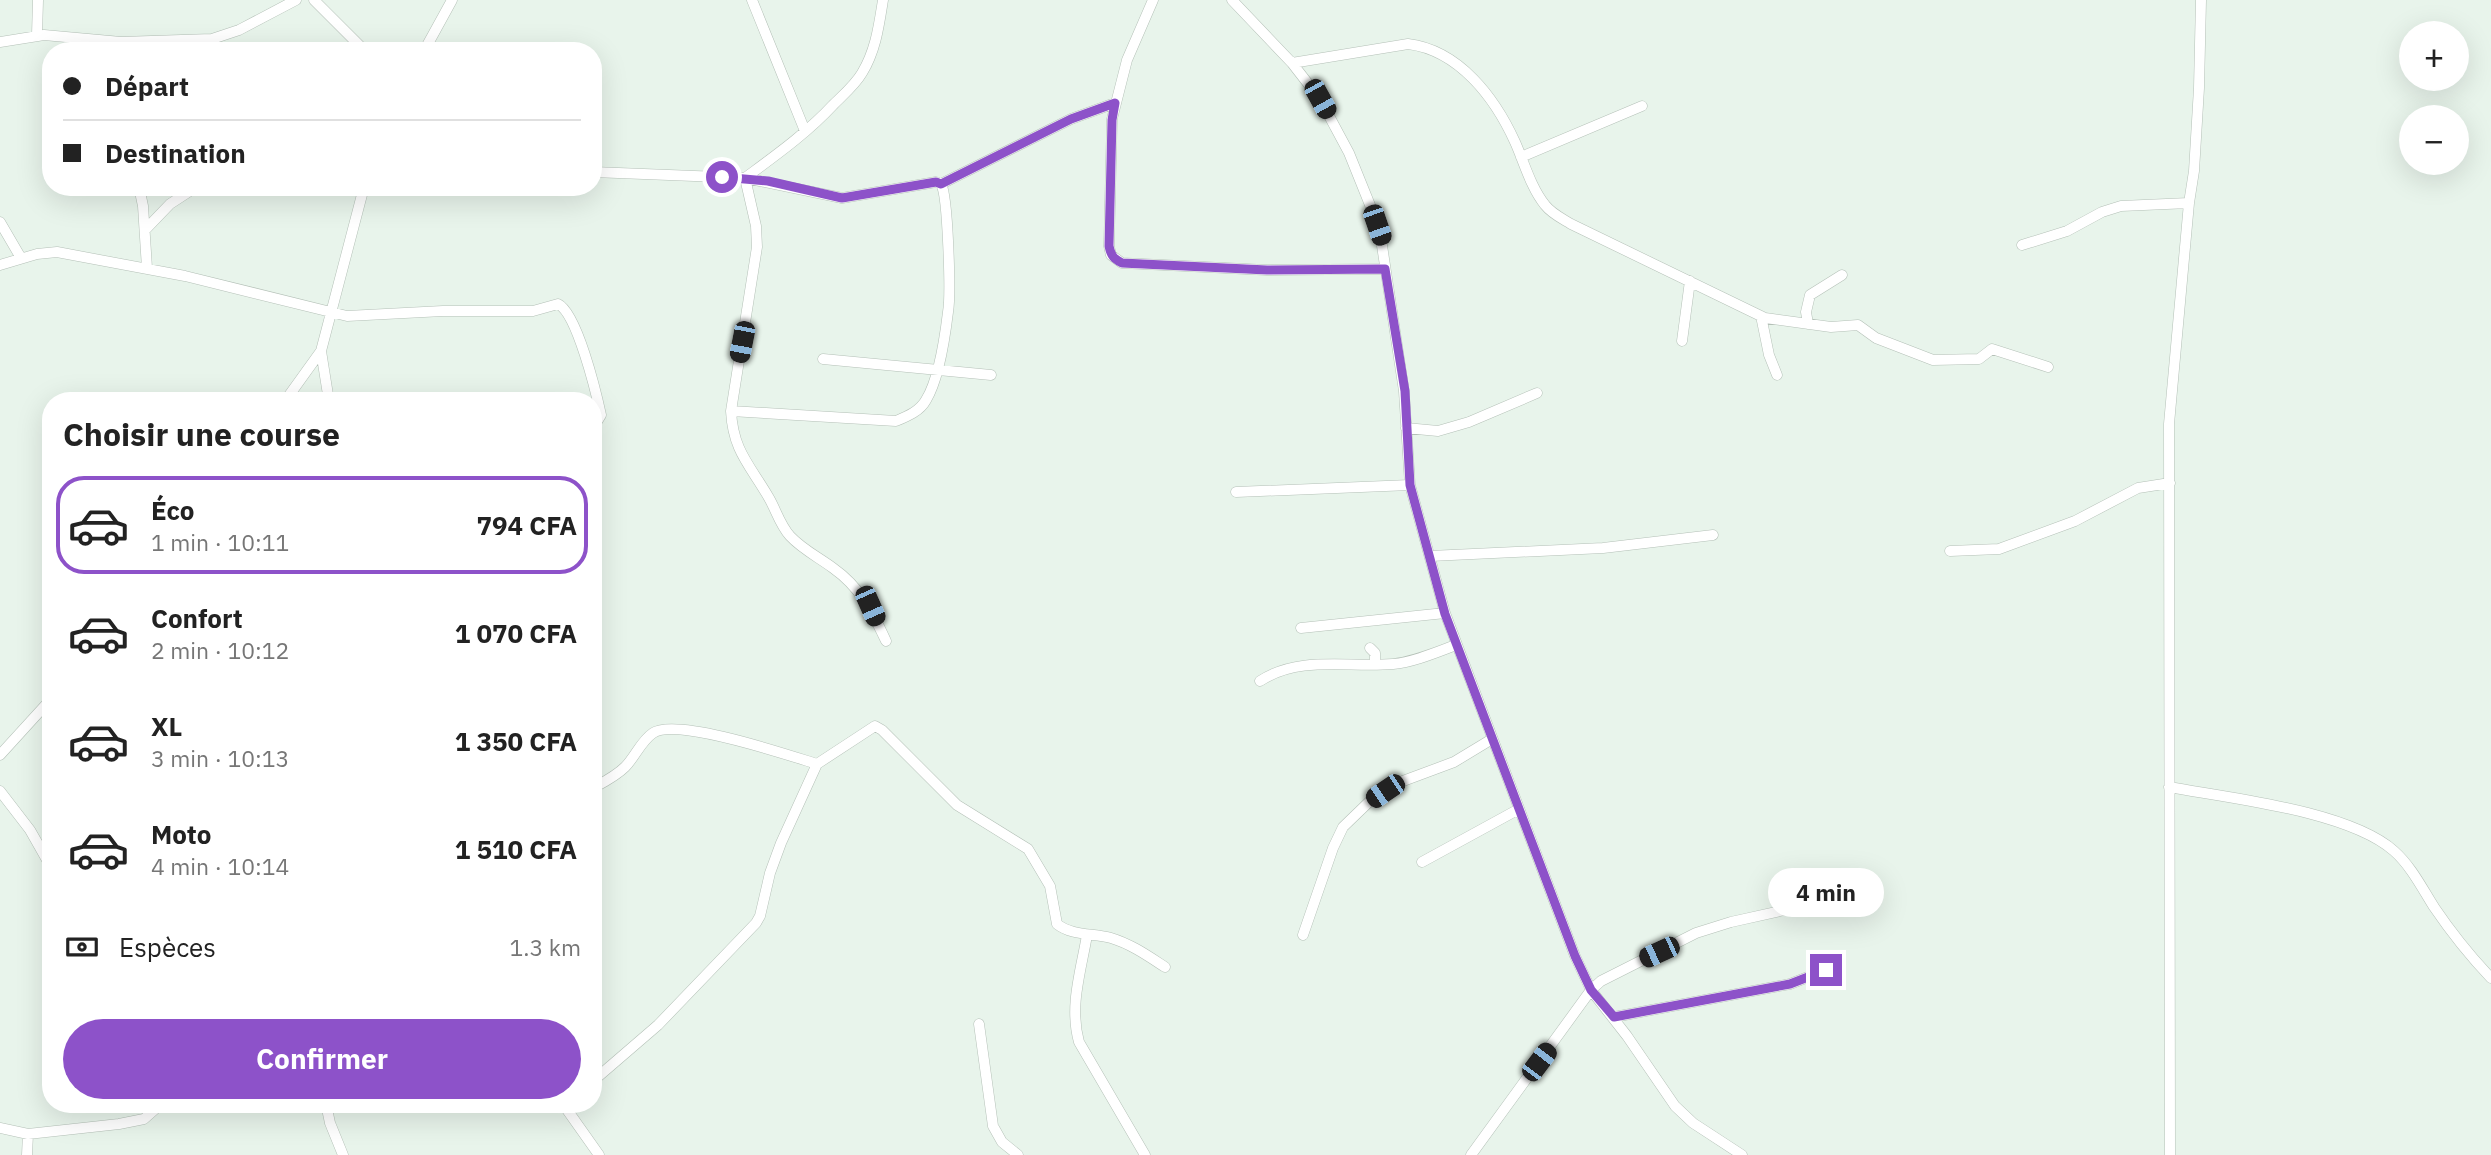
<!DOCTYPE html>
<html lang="fr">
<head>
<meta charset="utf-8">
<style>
  :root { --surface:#fff; --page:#f6f6f6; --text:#222; --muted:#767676; --line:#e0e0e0; --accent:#8d52c9 }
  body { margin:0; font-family:"IBM Plex Sans",sans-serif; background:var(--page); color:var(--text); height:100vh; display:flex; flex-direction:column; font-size:26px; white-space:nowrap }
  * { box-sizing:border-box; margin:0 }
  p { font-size:23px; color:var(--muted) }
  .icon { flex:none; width:38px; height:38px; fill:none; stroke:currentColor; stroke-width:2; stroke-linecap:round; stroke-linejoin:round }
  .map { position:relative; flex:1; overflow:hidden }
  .side { position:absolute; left:42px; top:392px; width:560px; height:721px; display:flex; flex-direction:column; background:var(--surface); border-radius:28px; box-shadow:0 7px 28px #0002 }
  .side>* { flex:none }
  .guide { position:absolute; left:42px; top:42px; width:560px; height:154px; border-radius:28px; box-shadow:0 7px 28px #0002; display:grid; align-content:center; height:154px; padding:0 21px; background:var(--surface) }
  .controls { position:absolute; left:2399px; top:21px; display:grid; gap:14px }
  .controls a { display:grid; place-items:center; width:70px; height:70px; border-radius:50%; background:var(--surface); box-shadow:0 7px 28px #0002; font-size:35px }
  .end { position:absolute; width:32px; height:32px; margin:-16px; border:9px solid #8d52c9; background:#fff; box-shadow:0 0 0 4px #fff }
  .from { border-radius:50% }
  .bubble { position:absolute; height:49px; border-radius:24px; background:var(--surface); box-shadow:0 7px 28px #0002; font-size:23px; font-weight:700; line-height:49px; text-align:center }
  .car { position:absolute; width:21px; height:42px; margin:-21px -10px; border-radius:9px; box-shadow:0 0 5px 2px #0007; background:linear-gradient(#222 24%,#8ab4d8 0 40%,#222 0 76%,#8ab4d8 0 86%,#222 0) }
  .guide b { display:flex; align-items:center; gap:24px; height:66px; font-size:26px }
  .guide b+b { border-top:2px solid var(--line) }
  .guide i { width:18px; height:18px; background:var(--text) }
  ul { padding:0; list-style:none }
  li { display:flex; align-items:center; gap:21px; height:98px; margin:0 14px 10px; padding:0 7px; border:4px solid transparent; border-radius:28px }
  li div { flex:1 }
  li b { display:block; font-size:26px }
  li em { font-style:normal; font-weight:700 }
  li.selected { border-color:var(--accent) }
  li>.icon { width:63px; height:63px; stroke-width:1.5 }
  h2 { padding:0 21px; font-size:32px; line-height:84px }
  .pay { display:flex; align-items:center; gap:18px; height:77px; padding:0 21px; font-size:26px }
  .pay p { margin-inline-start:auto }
  .primary-button { display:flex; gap:14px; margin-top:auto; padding:14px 21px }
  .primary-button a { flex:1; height:80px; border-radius:42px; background:var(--accent); color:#fff; font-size:28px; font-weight:700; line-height:80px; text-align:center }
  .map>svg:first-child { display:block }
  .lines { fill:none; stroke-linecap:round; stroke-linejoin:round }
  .minor-casing { stroke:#b4c0b7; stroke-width:11 }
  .minor { stroke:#fff; stroke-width:10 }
  .route { stroke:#8d52c9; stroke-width:9 }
</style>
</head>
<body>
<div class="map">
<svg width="2491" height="1155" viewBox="0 0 2491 1155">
  <rect width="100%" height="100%" fill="#e8f4eb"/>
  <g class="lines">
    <defs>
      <path id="minor" d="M314,0L365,51
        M752,0L805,131
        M883,0C879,25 876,50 862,73C855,85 843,95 833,105C807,133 776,155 745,178L756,226L757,247L731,411C733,451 750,465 769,498C776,510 780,525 790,536C802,549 818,557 833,568C860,587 872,611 886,641
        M1153,0L1127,60L1112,119L1109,246L1111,255L1122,263L1267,270L1385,269
        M1232,0L1292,63L1320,99L1349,153L1372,210L1381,239L1404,391L1410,485L1445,613L1575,956L1591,990L1627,1036L1675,1106L1693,1123L1742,1155
        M37,35L38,0
        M0,42L44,35L121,42L212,39L239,30L296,0
        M424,51L452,0
        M1292,63L1408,44C1459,50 1495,98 1515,142C1524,162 1531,188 1545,205C1552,214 1563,219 1571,224L1765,318L1831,327L1858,325L1876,338L1933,360L1979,359L1992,349L2048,367
        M1521,157L1642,106
        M593,172L745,178L842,198L936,182L941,184L1071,119L1115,103
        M139,187L143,206L147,268
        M0,222L21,258
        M145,230L170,204L196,187
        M2022,245L2067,231L2102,212L2121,206L2189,203
        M0,265L37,254L57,252L185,276L347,316L443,311H533L558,304C577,313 596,392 601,415L593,428
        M1761,316L1769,355L1777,375
        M1808,324L1806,312L1810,295L1842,275
        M1682,341L1690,281
        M321,351L329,401
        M823,359L991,375
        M285,401L321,351L364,187
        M731,411L896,421C908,416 920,411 926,400C939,379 945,337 948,312C951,295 948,195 941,184
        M1406,428L1438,431L1469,422L1537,393
        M1236,492L1410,485
        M1950,551L1999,549L2075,521L2138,488L2170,483
        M1430,556L1603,548L1713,535
        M1301,628L1445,613
        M1370,648L1375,653V664
        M1260,681C1300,655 1348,668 1393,664C1414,662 1437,652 1456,645
        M0,755L51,699
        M2169,787C2229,798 2349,811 2394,851C2411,866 2422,888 2434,907C2451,932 2470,956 2491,978
        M593,788C604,782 616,776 625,767C635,757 641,741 653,733C676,717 788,755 817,764
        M0,791L30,830L51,867
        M1422,862L1519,809
        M1087,935C1081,971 1069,1006 1079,1042L1145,1155
        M1303,935L1333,848L1343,827L1371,800L1385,791L1403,781L1454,762L1492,739
        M1614,1017L1790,984L1826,970
        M979,1024L993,1126L1002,1142L1018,1155
        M593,1081L658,1025L756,923L760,916L770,873L781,843L817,764L875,726L882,730L957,805L1028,849L1050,886L1057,924C1072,936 1094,933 1111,938C1131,944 1148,956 1165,967
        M326,1104L330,1123L343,1155
        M563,1104L599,1155
        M0,1128L28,1134L119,1124L144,1119L161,1104
        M27,1155L28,1134
        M1471,1155L1591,990L1601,981L1696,933L1731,922L1798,907
        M2170,1155L2169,424L2189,203L2194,171L2199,88L2201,0"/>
    </defs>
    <use href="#minor" class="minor-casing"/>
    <use href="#minor" class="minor"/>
  </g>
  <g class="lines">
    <path class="route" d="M722,177L768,181L842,198L936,182L941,184L1071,119L1115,103L1112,120L1109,246C1111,256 1114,259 1122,263L1267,270L1385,269L1405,391L1410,485L1445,614L1575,956L1591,990L1614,1017L1790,984L1826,970"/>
  </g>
</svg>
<div class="controls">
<a>+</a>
<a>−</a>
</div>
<i class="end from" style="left:722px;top:177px"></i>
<i class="end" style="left:1826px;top:970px"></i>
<div class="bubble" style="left:1768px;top:868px;width:116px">4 min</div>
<i class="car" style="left:1320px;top:99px;rotate:151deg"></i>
<i class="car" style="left:1377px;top:225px;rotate:161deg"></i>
<i class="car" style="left:742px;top:342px;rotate:191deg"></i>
<i class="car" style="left:870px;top:606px;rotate:156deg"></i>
<i class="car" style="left:1385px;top:791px;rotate:236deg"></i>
<i class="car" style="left:1659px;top:952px;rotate:245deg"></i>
<i class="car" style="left:1539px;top:1062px;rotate:37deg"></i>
<div class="guide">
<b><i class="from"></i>Départ</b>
<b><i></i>Destination</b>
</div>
<section class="side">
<h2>Choisir une course</h2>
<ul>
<li class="selected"><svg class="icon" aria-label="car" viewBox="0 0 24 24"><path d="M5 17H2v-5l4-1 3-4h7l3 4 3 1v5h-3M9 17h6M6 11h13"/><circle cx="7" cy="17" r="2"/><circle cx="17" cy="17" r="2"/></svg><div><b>Éco</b><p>1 min · 10:11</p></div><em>794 CFA</em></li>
<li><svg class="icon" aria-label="car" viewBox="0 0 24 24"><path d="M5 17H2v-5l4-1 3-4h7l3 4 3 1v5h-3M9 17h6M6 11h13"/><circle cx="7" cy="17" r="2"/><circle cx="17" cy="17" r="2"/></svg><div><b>Confort</b><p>2 min · 10:12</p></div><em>1 070 CFA</em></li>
<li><svg class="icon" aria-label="car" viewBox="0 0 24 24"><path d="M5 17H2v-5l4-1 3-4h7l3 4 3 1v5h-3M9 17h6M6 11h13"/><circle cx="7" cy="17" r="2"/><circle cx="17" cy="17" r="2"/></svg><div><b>XL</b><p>3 min · 10:13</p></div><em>1 350 CFA</em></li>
<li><svg class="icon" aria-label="car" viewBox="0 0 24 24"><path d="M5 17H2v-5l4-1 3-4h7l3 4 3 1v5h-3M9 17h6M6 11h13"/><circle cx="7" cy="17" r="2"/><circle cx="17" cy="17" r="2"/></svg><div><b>Moto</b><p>4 min · 10:14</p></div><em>1 510 CFA</em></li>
</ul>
<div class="pay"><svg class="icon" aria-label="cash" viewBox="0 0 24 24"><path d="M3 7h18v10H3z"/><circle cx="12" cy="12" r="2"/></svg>Espèces<p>1.3 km</p></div>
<div class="primary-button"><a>Confirmer</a></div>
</section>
</div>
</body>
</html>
